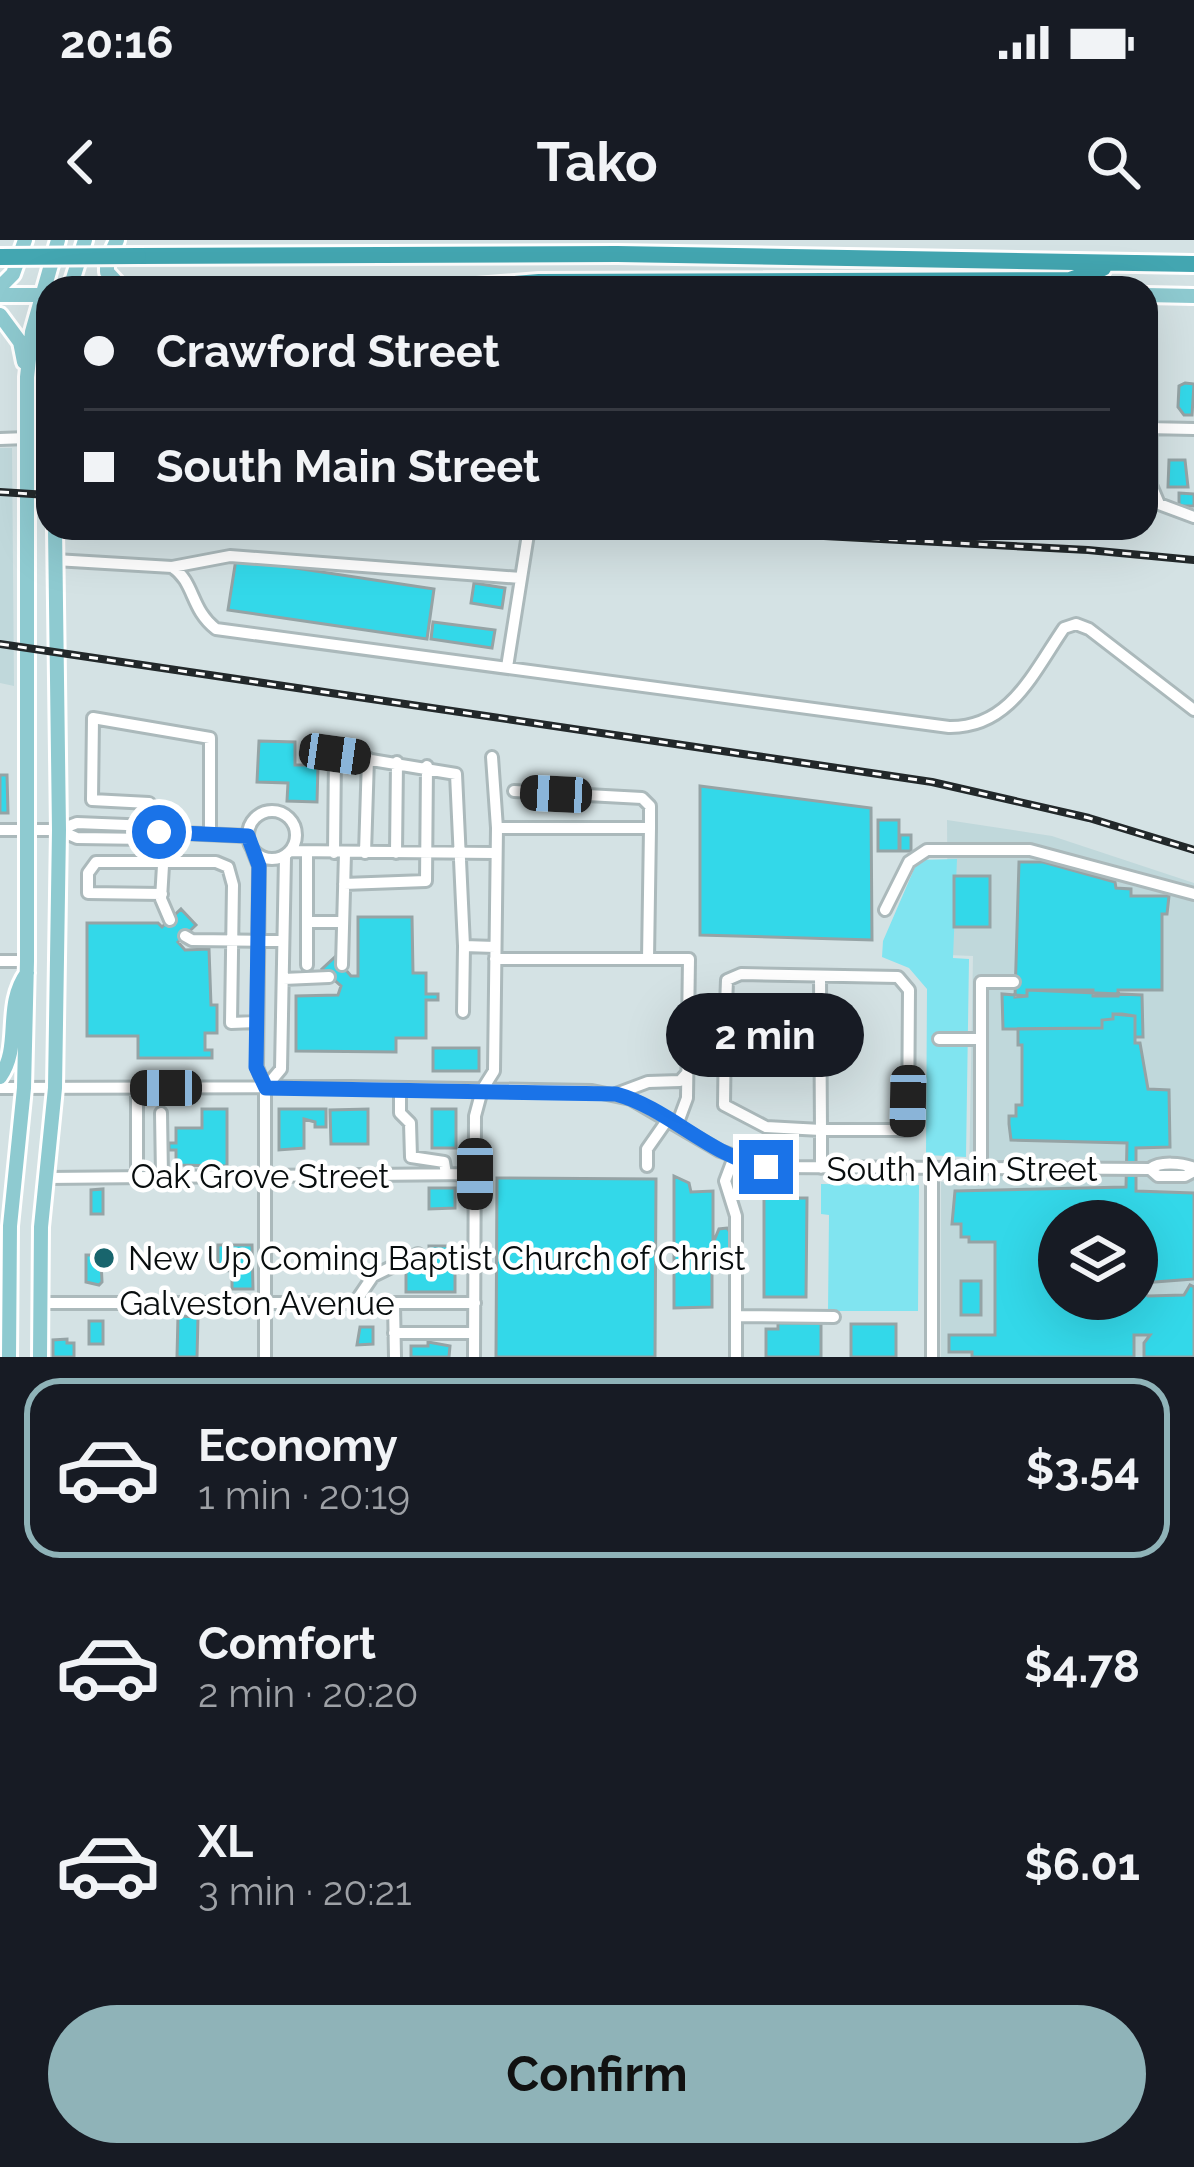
<!DOCTYPE html>
<html lang="en">
<head>
<meta charset="utf-8">
<style>
  :root { --surface:#171b24; --page:#242831; --text:#f1f3f6; --muted:#9ea1a6; --line:#363941; --accent:#8fb3b8 }
  body { margin:0; font-family:Raleway,sans-serif; background:var(--page); color:var(--text); height:100vh; display:flex; flex-direction:column; font-size:45px; white-space:nowrap }
  * { box-sizing:border-box; margin:0 }
  p { font-size:39px; color:var(--muted) }
  .icon { flex:none; width:66px; height:66px; fill:none; stroke:currentColor; stroke-width:2; stroke-linecap:round; stroke-linejoin:round }
  .map { position:relative; height:1117px; overflow:hidden }
  .sheet { display:flex; flex-direction:column; background:var(--surface); flex:1 }
  .sheet>* { flex:none }
  .hud { position:absolute; left:36px; top:36px; width:1122px; height:264px; border-radius:36px; box-shadow:0 12px 48px #0002; display:grid; align-content:center; height:264px; padding:0 48px; background:var(--surface) }
  .buttons { position:absolute; left:1038px; top:960px; display:grid; gap:24px }
  .buttons a { display:grid; place-items:center; width:120px; height:120px; border-radius:50%; background:var(--surface); box-shadow:0 12px 48px #0002; font-size:60px }
  .end { position:absolute; width:54px; height:54px; margin:-27px; border:15px solid #1a73e8; background:#fff; box-shadow:0 0 0 6px #fff }
  .from { border-radius:50% }
  .bubble { position:absolute; height:84px; border-radius:42px; background:var(--surface); box-shadow:0 12px 48px #0002; font-size:39px; font-weight:700; line-height:84px; text-align:center }
  .car { position:absolute; width:36px; height:72px; margin:-36px -18px; border-radius:15px; box-shadow:0 0 9px 3px #0007; background:linear-gradient(#222 24%,#8ab4d8 0 40%,#222 0 76%,#8ab4d8 0 86%,#222 0) }
  .hud b { display:flex; align-items:center; gap:42px; height:114px; font-size:45px }
  .hud b+b { border-top:3px solid var(--line) }
  .hud i { width:30px; height:30px; background:var(--text) }
  ul { padding:21px 0 0; list-style:none }
  li { display:flex; align-items:center; gap:36px; height:180px; margin:0 24px 18px; padding:0 24px; border:6px solid transparent; border-radius:36px }
  li div { flex:1 }
  li b { display:block; font-size:45px }
  li em { font-style:normal; font-weight:700 }
  li.on { border-color:var(--accent) }
  li>.icon { width:108px; height:108px; stroke-width:1.5 }
  .primary-button { display:flex; gap:24px; margin-top:auto; padding:24px 48px }
  .primary-button a { flex:1; height:138px; border-radius:72px; background:var(--accent); color:#111; font-size:48px; font-weight:700; line-height:138px; text-align:center }
  .status { display:flex; justify-content:space-between; align-items:center; height:84px; padding:0 60px; background:var(--surface); direction:ltr }
  .status svg { height:33px; fill:currentColor }
  header { display:flex; justify-content:space-between; align-items:center; height:156px; padding:0 48px; background:var(--surface); font-size:54px; font-weight:700 }
  .map>svg:first-child { display:block }
  .built { fill:#c0d8db; fill-rule:evenodd }
  .green { fill:#80e4f0 }
  .building { fill:#33d8e9; stroke:#95a3a5; stroke-width:3; fill-rule:evenodd }
  .lines { fill:none; stroke-linecap:round; stroke-linejoin:round }
  .minor-casing { stroke:#abb9bb; stroke-width:16 }
  .major-casing { stroke:#fff; stroke-width:20 }
  .highway-casing { stroke:#fff; stroke-width:22 }
  .minor { stroke:#fff; stroke-width:10 }
  .major { stroke:#8ecad0; stroke-width:14 }
  .highway { stroke:#43a6b1; stroke-width:16 }
  .rail-casing { stroke:#22282a; stroke-width:8 }
  .rail { stroke:#fff; stroke-width:3; stroke-dasharray:9; stroke-linecap:butt }
  .highway-bridge-casing { stroke:#fff; stroke-width:22; stroke-linecap:butt }
  .highway-bridge { stroke:#43a6b1; stroke-width:16 }
  .route { stroke:#1a73e8; stroke-width:15 }
  .poi-dot { fill:#18656d; stroke:#fff; stroke-width:4.5 }
  .labels { text-anchor:middle; dominant-baseline:central; stroke-width:9; stroke-linejoin:round; paint-order:stroke }
  .street-label { font-size:33px; fill:#080d0e; stroke:#fff }
  .poi-label { font-size:33px; fill:#080d0e; stroke:#fff; text-anchor:start }
</style>
</head>
<body>
<div class="status"><b>20:16</b><svg viewBox="0 0 49 12"><path d="M0 12V9h3v3zM5 12V6h3v6zM10 12V3h3v9zM15 12V0h3v12zM26 1h20v11H26zM47 4h2v5h-2z"/></svg></div>
<header><svg class="icon" aria-label="back" viewBox="0 0 24 24"><path d="M15 5l-7 7 7 7"/></svg>Tako<svg class="icon" aria-label="search" viewBox="0 0 24 24"><circle cx="10" cy="10" r="6"/><path d="M15 15l6 6"/></svg></header>
<div class="map">
<svg width="1194" height="1117" viewBox="0 0 1194 1117">
  <rect width="100%" height="100%" fill="#d4e2e4"/>
  <path class="built" d="M0,208H12L14,446L0,443Z
    M947,580L1052,596L1194,643V1117H941V942L969,940L973,716L948,715ZM1059,981H1137V1059H1059Z"/>
  <path class="green" d="M957,619L953,718L969,719L966,917L926,915L927,749L909,728L882,717L883,701L918,620Z
    M821,944L919,945L918,1071H828L829,975L821,974Z"/>
  <path class="building" d="M1185,143L1194,144L1192,175H1184L1178,167L1179,146Z
    M1169,220H1185L1188,247H1168Z
    M1179,253L1194,254V266H1179Z
    M236,319L434,349L427,399L228,370Z
    M474,343L505,348L502,368L471,363Z
    M433,382L495,390L492,408L431,399Z
    M259,501L295,502V525H318L317,562L287,561L288,543L257,542Z
    M0,535H7L8,573H0Z
    M700,546L871,568L872,700L700,695Z
    M878,580H899V611H878Z
    M900,595H911V611H900Z
    M1019,622H1043L1115,642L1116,648L1131,649V656H1169L1167,674H1162V750H1118V756H1093V750H1027V756L1015,757Z
    M954,636H990V687H954Z
    M181,669L196,685L178,702L185,710L209,709L211,765H217V793H205V810H212V818H138V796H87V683H158L162,687Z
    M358,677H412L413,733H426V754H438V760H426V798H396V812L296,811V756L338,755L341,746L322,729L335,717L351,736H358Z
    M1027,750L1142,755L1143,797H1135V776L1122,774H1113V779L1102,780V788L1003,789L1002,754L1027,756Z
    M1113,774L1135,776V803H1140L1148,849L1169,850L1170,907L1136,908V951L1194,953V1039L1142,1043V1052L1148,1056L1184,1055L1190,1045L1194,1047V1117H1144V1103L1150,1095H1134V1117H972V1112H949V1095H995V1002H969V997H961V984H952L955,951L1126,947L1127,903L1011,900L1009,884V876H1016V865H1022V805H1018V789L1102,788V780L1113,779ZM1059,981H1137V1059H1059Z
    M433,808H479V831H433Z
    M202,869H227V926L176,925V910H169V903H176V888H202Z
    M279,869H326V887H315V882L304,879V908L279,910Z
    M368,869V904H331L330,870Z
    M432,869H456V908H432Z
    M674,936L689,943L691,952L713,951V1003L719,989L727,988L731,993V1014H712V1067L674,1068Z
    M497,938L656,939L655,1117H496Z
    M429,948H455V968L429,969Z
    M103,949V974H91V950Z
    M764,958H807L806,1057H764Z
    M218,1005H252L253,1049H232V1031L218,1030Z
    M429,1006H455V1052H406V1027H430Z
    M86,1015H95V1021H101L102,1042L99,1045L86,1042Z
    M961,1041H981V1075H961Z
    M178,1076L198,1077L197,1117H177Z
    M89,1081H103V1104H89Z
    M778,1083H821V1117H766V1089H778Z
    M851,1084H896V1117H851Z
    M360,1087H373V1104L357,1105Z
    M67,1099V1103H74V1117H53V1100Z
    M428,1102L450,1106L449,1117H411V1106H428Z"/>
  <g class="lines">
    <defs>
      <path id="minor" d="M1150,55L1151,245L1159,264L1194,277
        M1146,188L1194,189
        M0,199L27,198
        M55,320L172,327C195,342 190,369 216,389L949,487C1010,488 1033,433 1064,388L1076,384L1089,389L1194,470
        M172,327L230,316L521,338
        M507,427L529,288
        M514,551L642,558L650,566V588
        M248 595a24 24 0 1 1 48 0a24 24 0 1 1-48 0Z
        M151,586L149,563L92,560L93,478L210,498V594
        M497,588H650L648,719
        M0,590H59L77,583L151,586L156,590
        M59,590L77,598L149,599L159,592L247,596
        M165,592L161,659L170,680
        M253,611L259,626L257,827L265,848V1117
        M291,611L495,613
        M307,613V682H343
        M334,613L335,514L456,534L464,706L495,707
        M365,613L368,518
        M396,613L397,522
        M344,644L426,641L427,526
        M162,654L88,653V633L96,622H216L228,627L233,645L231,783L257,782
        M885,670L909,622L927,610H1030L1194,654
        M185,696L192,700L283,701
        M495,719H689L687,858L677,885
        M0,721H27
        M307,725V682
        M342,725L345,613
        M283,739L329,737
        M463,772L464,706
        M689,791H725L727,740L741,734L898,737L909,750L908,890H821V928
        M725,791L724,865L766,887L821,890L820,736
        M939,799H981
        M0,848L350,847L592,851L631,859L720,911L767,927L1150,929C1160,921 1182,923 1194,928
        M265,848L281,829L285,617
        M400,848V873L410,883L411,917L444,922L446,934
        M616,854L648,842L680,841L688,832
        M161,873L162,936
        M734,917L725,941L736,976V1117
        M647,926V909L668,879
        M981,929V742H1014
        M1150,929L1158,936H1185L1194,931
        M137,937V848
        M46,938L475,934
        M40,1063H475
        M354,1064L373,1036L418,1014
        M394,1064L395,1117
        M736,1076L834,1077
        M394,1093H474
        M474,1117L475,876L482,850L494,831L497,588L492,517
        M932,1117V929"/>
      <path id="major" d="M117,0L107,22V32L122,48
        M0,47L13,34L25,0
        M70,48L85,0
        M0,55H48
        M1146,55L1194,56
        M0,75L20,102L24,122
        M0,837C22,806 3,766 27,733
        M9,1117L10,986L24,848L27,721V137L32,92L58,0
        M40,1117L41,987L55,848L59,590L55,288"/>
      <path id="highway" d="M138,16L617,14L1194,24
        M464,48L539,42L1070,40L1103,28"/>
    </defs>
    <use href="#minor" class="minor-casing"/>
    <use href="#major" class="major-casing"/>
    <use href="#highway" class="highway-casing"/>
    <use href="#minor" class="minor"/>
    <use href="#major" class="major"/>
    <use href="#highway" class="highway"/>
    <defs>
      <path id="rail" d="M0,252L48,255
        M673,288L1088,310L1194,320
        M0,404L932,542L1089,578L1194,610"/>
    </defs>
    <use href="#rail" class="rail-casing"/>
    <use href="#rail" class="rail"/>
    <defs>
      <path id="highway-bridge" d="M0,17L138,16"/>
    </defs>
    <use href="#highway-bridge" class="highway-bridge-casing"/>
    <use href="#highway-bridge" class="highway-bridge"/>
  </g>
  <g class="lines">
    <path class="route" d="M159,592L248,596L259,626L256,827L266,848L616,854C670,869 710,917 766,927"/>
  </g>
  <circle class="poi-dot" cx="104" cy="1018" r="12"/>
  <g class="labels">
    <g class="street-label">
      <text x="962" y="929">South Main Street</text>
      <text x="260" y="936">Oak Grove Street</text>
      <text x="257" y="1063">Galveston Avenue</text>
    </g>
    <g class="poi-label">
      <text x="128" y="1018">New Up Coming Baptist Church of Christ</text>
    </g>
  </g>
</svg>
<div class="buttons">
<a><svg class="icon" aria-label="layers" viewBox="0 0 24 24"><path d="M12 4l9 5-9 5-9-5zM3 14l9 5 9-5"/></svg></a>
</div>
<i class="end from" style="left:159px;top:592px"></i>
<i class="end" style="left:766px;top:927px"></i>
<div class="bubble" style="left:666px;top:753px;width:198px">2 min</div>
<i class="car" style="left:335px;top:514px;rotate:98deg"></i>
<i class="car" style="left:556px;top:554px;rotate:273deg"></i>
<i class="car" style="left:166px;top:848px;rotate:270deg"></i>
<i class="car" style="left:908px;top:861px;rotate:181deg"></i>
<i class="car" style="left:475px;top:934px;rotate:180deg"></i>
<div class="hud">
<b><i class="from"></i>Crawford Street</b>
<b><i></i>South Main Street</b>
</div>
</div>
<section class="sheet">
<ul>
<li class="on"><svg class="icon" aria-label="car" viewBox="0 0 24 24"><path d="M5 17H2v-5l4-1 3-4h7l3 4 3 1v5h-3M9 17h6M6 11h13"/><circle cx="7" cy="17" r="2"/><circle cx="17" cy="17" r="2"/></svg><div><b>Economy</b><p>1 min · 20:19</p></div><em>$3.54</em></li>
<li><svg class="icon" aria-label="car" viewBox="0 0 24 24"><path d="M5 17H2v-5l4-1 3-4h7l3 4 3 1v5h-3M9 17h6M6 11h13"/><circle cx="7" cy="17" r="2"/><circle cx="17" cy="17" r="2"/></svg><div><b>Comfort</b><p>2 min · 20:20</p></div><em>$4.78</em></li>
<li><svg class="icon" aria-label="car" viewBox="0 0 24 24"><path d="M5 17H2v-5l4-1 3-4h7l3 4 3 1v5h-3M9 17h6M6 11h13"/><circle cx="7" cy="17" r="2"/><circle cx="17" cy="17" r="2"/></svg><div><b>XL</b><p>3 min · 20:21</p></div><em>$6.01</em></li>
</ul>
<div class="primary-button"><a>Confirm</a></div>
</section>
</body>
</html>
